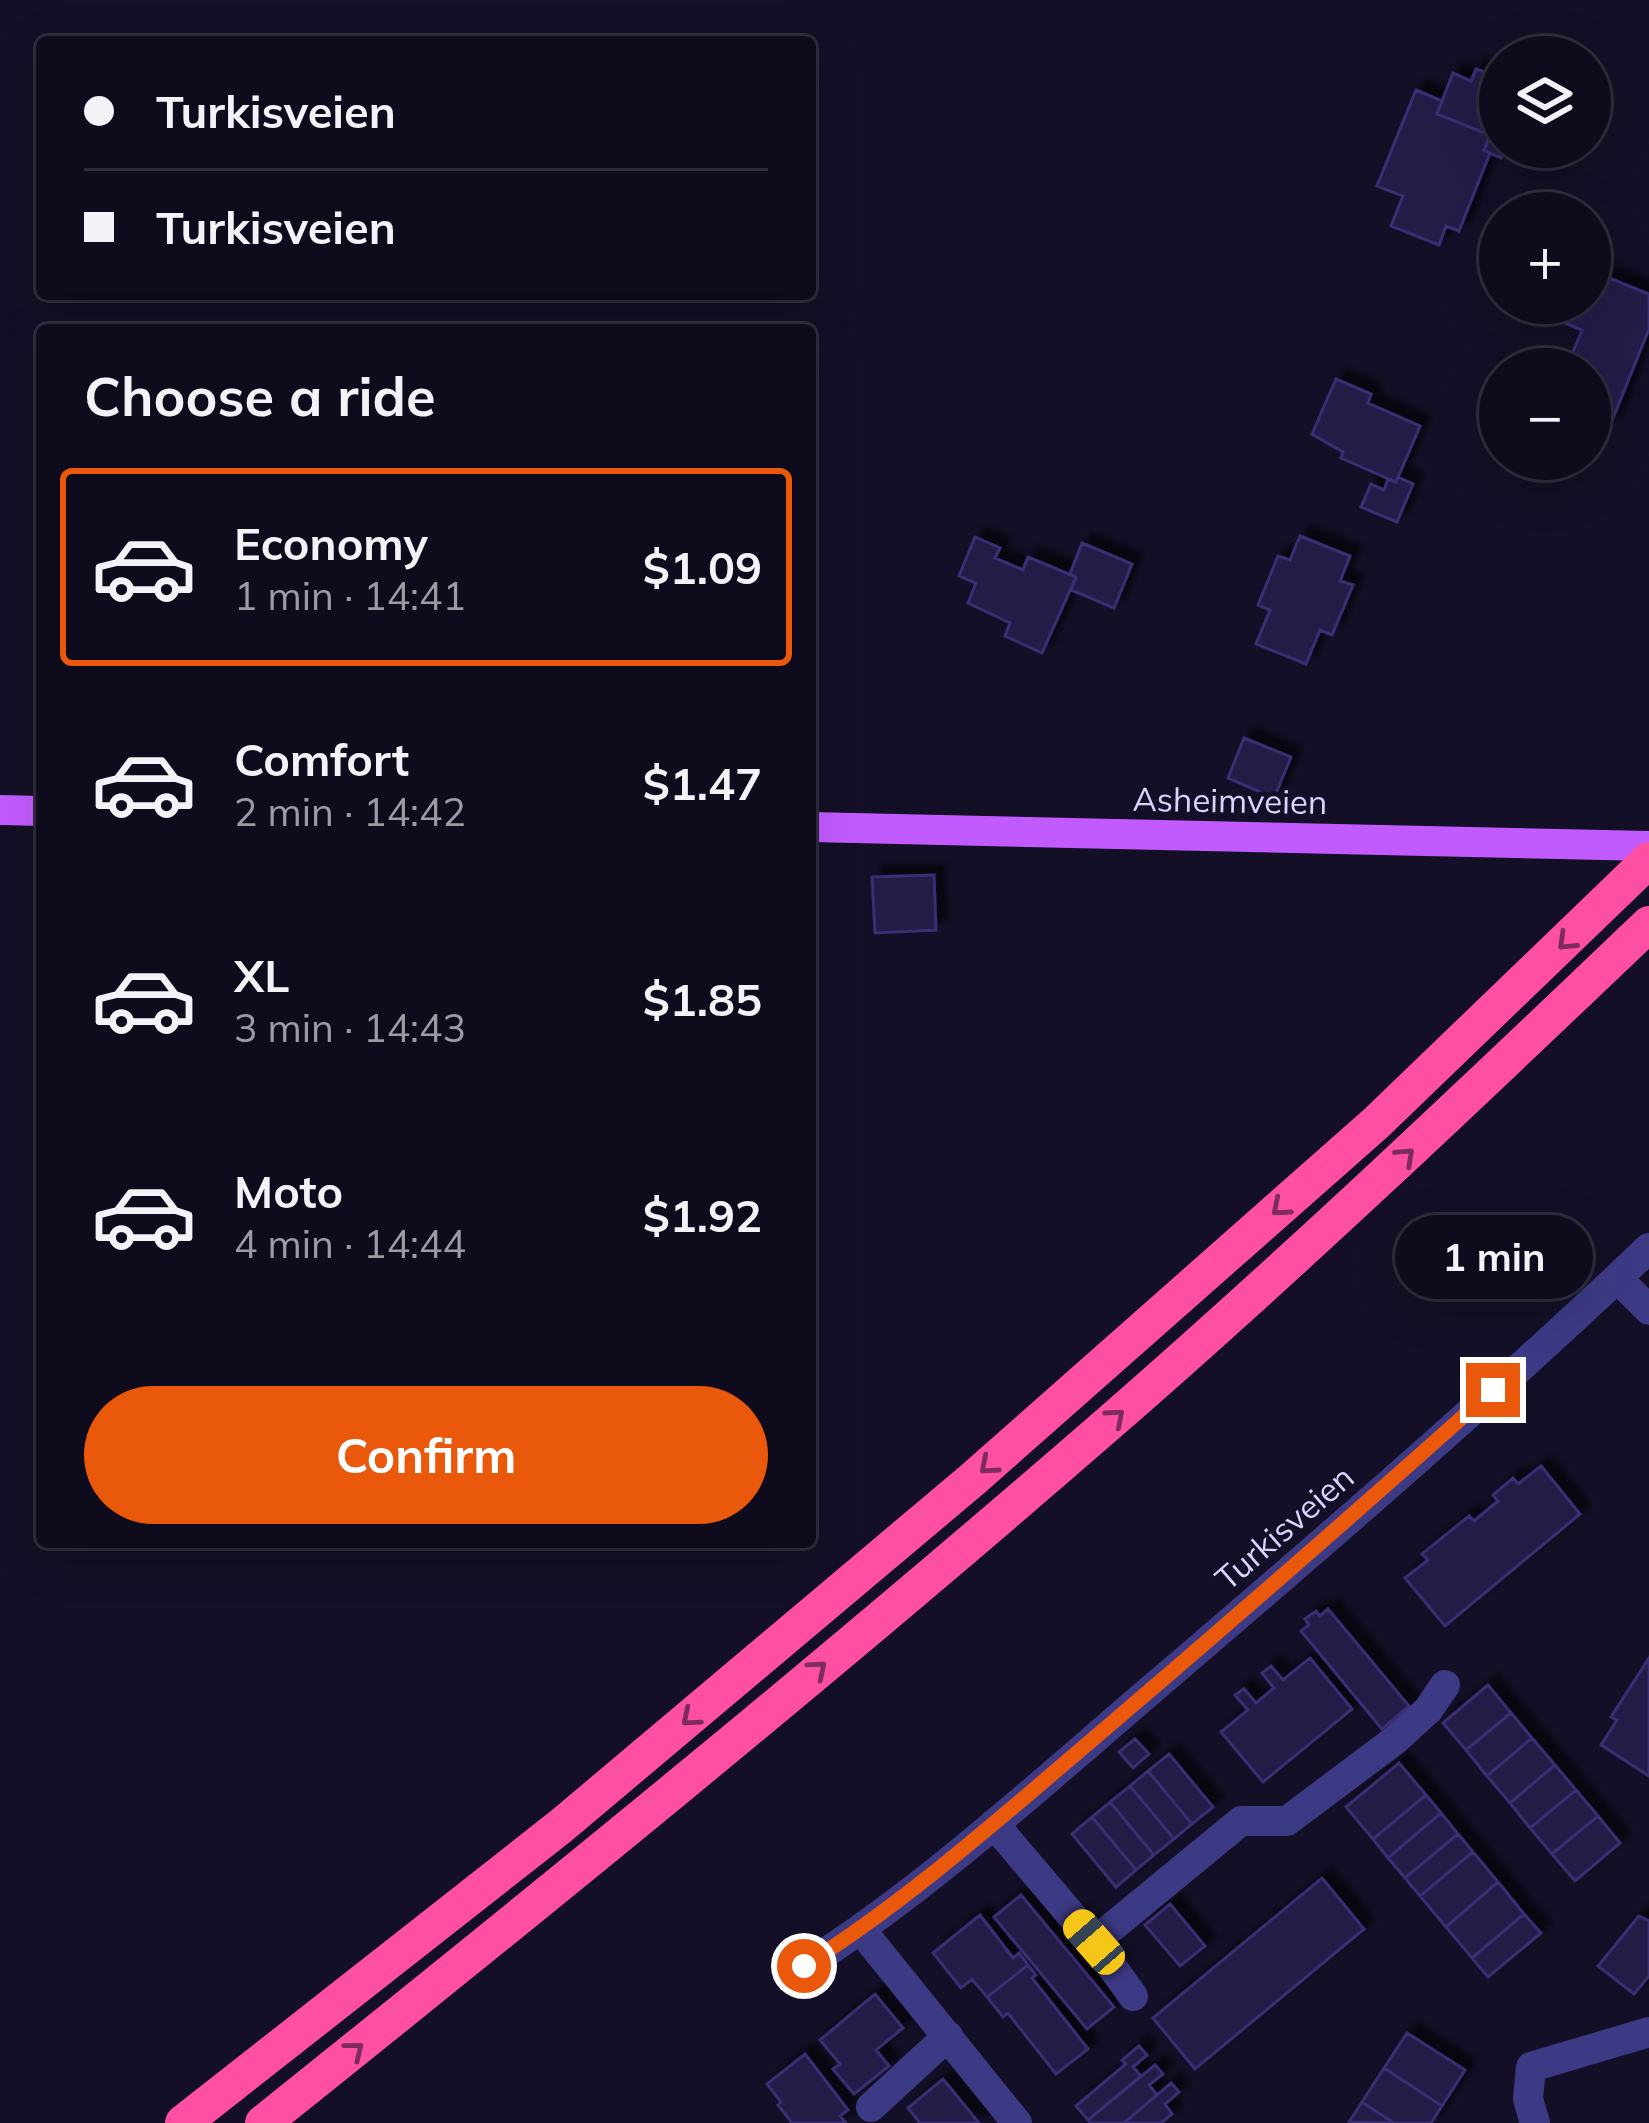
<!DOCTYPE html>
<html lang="en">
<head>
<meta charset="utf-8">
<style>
  :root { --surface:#0e0b1c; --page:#171425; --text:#f1f3f6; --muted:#9b9ba3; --line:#2e2b3b; --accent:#ea580c }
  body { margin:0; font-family:Mulish,sans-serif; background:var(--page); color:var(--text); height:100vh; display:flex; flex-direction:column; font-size:45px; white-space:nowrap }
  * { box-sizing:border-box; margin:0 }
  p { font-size:39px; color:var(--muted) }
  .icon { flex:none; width:66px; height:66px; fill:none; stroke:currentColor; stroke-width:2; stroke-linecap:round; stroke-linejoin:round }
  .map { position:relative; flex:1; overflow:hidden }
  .drawer { position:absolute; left:36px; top:324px; width:780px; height:1224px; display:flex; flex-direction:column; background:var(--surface); border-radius:12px; box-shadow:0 12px 48px #0002,0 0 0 3px var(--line) }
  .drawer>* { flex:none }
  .hud { position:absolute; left:36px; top:36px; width:780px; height:264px; border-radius:12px; box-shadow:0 12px 48px #0002,0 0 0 3px var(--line); display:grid; align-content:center; height:264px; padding:0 48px; background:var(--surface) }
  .tools { position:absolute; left:1479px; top:36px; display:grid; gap:24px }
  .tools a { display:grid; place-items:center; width:132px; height:132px; border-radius:50%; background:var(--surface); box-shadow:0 12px 48px #0002,0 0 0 3px var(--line); font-size:60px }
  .end { position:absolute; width:54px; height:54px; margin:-27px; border:15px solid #ea580c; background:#fff; box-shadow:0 0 0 6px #fff }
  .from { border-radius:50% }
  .bubble { position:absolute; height:84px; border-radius:42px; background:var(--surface); box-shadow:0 12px 48px #0002,0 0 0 3px var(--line); font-size:39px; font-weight:700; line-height:84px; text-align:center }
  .car { position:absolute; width:36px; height:72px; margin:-36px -18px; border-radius:15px; box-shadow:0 0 9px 3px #0007; background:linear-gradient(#f5c518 24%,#345 0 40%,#f5c518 0 76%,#345 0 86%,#f5c518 0) }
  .hud b { display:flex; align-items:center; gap:42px; height:114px; font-size:45px }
  .hud b+b { border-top:3px solid var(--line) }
  .hud i { width:30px; height:30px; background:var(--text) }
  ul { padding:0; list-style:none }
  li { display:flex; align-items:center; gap:36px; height:198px; margin:0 24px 18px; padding:0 24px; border:6px solid transparent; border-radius:12px }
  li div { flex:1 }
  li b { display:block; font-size:45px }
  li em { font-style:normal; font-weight:700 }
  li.on { border-color:var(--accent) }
  li>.icon { width:108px; height:108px; stroke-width:1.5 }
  h2 { padding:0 48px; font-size:54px; line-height:144px }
  .cta { display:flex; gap:24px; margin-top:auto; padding:24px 48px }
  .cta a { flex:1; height:138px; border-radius:72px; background:var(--accent); color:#fff; font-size:48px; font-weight:700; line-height:138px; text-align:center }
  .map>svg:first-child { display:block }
  .building { fill:#241b47; stroke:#3b2d73; stroke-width:3; filter:url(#shadow) }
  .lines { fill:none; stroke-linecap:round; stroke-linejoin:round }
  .minor { stroke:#3d3a85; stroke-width:30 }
  .major { stroke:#c25bff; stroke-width:30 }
  .highway { stroke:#ff4fa3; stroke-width:36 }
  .oneway { stroke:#7d2c5e }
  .route { stroke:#ea580c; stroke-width:15 }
  .labels { text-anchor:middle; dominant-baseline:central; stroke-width:10; stroke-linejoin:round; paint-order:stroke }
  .street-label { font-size:33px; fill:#d9d4ff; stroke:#130f26 }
</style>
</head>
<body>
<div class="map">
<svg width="1649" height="2123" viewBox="0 0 1649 2123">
  <defs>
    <filter id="shadow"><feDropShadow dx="10" dy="-10" stdDeviation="3" flood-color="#0009"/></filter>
  </defs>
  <rect width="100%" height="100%" fill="#130f26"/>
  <path class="building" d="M1476,69L1490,74L1485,86L1499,92L1500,88V147H1528L1524,158L1505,149L1501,158L1490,153L1484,150L1490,135L1437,114L1453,73L1471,81Z
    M1416,90L1442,101L1437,114L1490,135L1484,150L1490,153L1459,231L1446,226L1439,245L1391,226L1403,196L1377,186Z
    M1604,276L1649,294V329L1609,428L1590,421V369H1566L1582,330L1550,317L1556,303H1593Z
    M1336,379L1371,394L1368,403L1420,426L1396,482L1341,458L1343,452L1312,434Z
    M1398,477L1413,484L1397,522L1361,507L1371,484L1384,490L1388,479L1396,482Z
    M1300,536L1350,556L1340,581L1353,585L1332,635L1320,630L1306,664L1256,644L1270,610L1258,605L1278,556L1290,560Z
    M975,537L1000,548L995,558L1023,570L1028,557L1076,577L1042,653L1005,636L1010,623L968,603L976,583L959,576Z
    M1082,543L1132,564L1114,608L1071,590L1076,577L1070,574Z
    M1244,738L1291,757L1274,798L1228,778Z
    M934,875L936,930L875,933L872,877Z
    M1541,1466L1580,1514L1445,1626L1405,1578L1428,1560L1422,1554L1469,1516L1474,1521L1498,1501L1493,1495L1513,1478L1518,1484Z
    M1328,1609L1409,1706L1382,1729L1301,1631L1309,1625L1305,1619L1316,1611L1320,1616Z
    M1310,1658L1352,1709L1263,1782L1221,1732L1248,1710L1235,1695L1244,1689L1256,1703L1274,1688L1262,1673L1271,1666L1283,1680Z
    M1649,1658V1776L1601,1745L1617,1720L1611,1717Z
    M1488,1685L1511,1713L1466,1750L1443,1723Z
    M1511,1713L1532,1738L1487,1776L1466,1750Z
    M1532,1738L1555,1765L1510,1803L1487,1776Z
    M1135,1739L1149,1754L1133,1768L1119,1752Z
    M1169,1754L1213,1807L1192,1824L1148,1771Z
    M1399,1763L1426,1795L1373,1839L1346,1807Z
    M1555,1765L1576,1790L1530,1828L1510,1803Z
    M1148,1771L1192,1824L1174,1839L1130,1786Z
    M1130,1786L1174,1839L1154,1855L1110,1802Z
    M1576,1790L1598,1816L1552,1854L1530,1828Z
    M1426,1795L1441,1813L1388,1858L1373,1839Z
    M1110,1802L1154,1855L1136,1870L1092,1817Z
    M1441,1813L1458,1834L1405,1878L1388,1858Z
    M1598,1816L1620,1843L1575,1881L1552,1854Z
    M1092,1817L1136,1870L1116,1887L1072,1834Z
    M1458,1834L1473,1852L1420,1896L1405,1878Z
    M1473,1852L1498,1882L1446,1927L1420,1896Z
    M1322,1878L1364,1929L1195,2069L1153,2018Z
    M1498,1882L1524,1914L1472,1958L1446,1927Z
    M1021,1895L1114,2007L1087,2029L994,1917Z
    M1170,1904L1205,1946L1180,1966L1145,1925Z
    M1524,1914L1541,1933L1488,1977L1472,1958Z
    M980,1915L1013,1958L1019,1953L1028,1965L987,1997L972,1979L961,1988L933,1953Z
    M1639,1916L1649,1921V1976L1634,1994L1598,1966Z
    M1028,1965L1036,1975L1032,1978L1088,2049L1056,2074L1008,2013L1003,2017L987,1997Z
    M875,1994L903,2028L876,2050L889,2066L854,2094L833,2069L840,2064L820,2040Z
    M1407,2033L1465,2070L1442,2106L1384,2068Z
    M1139,2046L1147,2055L1133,2067L1141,2076L1088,2120L1076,2106L1126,2064L1122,2060Z
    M805,2054L848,2110L840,2116L846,2123H792L778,2105L781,2102L767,2084Z
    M1155,2065L1163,2074L1149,2085L1157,2095L1124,2123H1091L1088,2120Z
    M1384,2068L1442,2106L1431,2123H1394L1362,2102Z
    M943,2079L979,2123H920L908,2108Z
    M1171,2083L1179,2092L1165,2104L1172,2114L1161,2123H1124Z
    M1362,2102L1394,2123L1349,2122Z"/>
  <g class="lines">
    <path class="minor" d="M1617,1278L1649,1310
      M994,1824L1094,1942L1133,1996
      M861,1930L1017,2123
      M1094,1942L1241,1821H1287L1395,1740L1428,1710L1445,1685
      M804,1967C932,1885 1044,1781 1159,1683C1325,1541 1491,1398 1649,1248
      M871,2107L948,2036
      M1535,2123L1528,2099L1531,2067L1649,2032"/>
    <path class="major" d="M0,810L42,811
      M810,827L1649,846"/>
    <path class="highway" d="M183,2123L561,1826L973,1479L1376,1123L1649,860
      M263,2123C548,1895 832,1664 1108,1424C1293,1263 1471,1094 1649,924"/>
  </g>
  <defs><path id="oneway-chevron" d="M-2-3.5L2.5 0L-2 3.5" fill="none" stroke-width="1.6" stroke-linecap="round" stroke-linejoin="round" transform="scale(3)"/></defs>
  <g class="oneway">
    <use href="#oneway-chevron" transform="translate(1566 942) rotate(136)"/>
    <use href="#oneway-chevron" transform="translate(1406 1156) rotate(-43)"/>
    <use href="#oneway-chevron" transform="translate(1280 1208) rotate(139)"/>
    <use href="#oneway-chevron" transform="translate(1116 1417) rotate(-41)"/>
    <use href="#oneway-chevron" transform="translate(988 1466) rotate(139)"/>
    <use href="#oneway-chevron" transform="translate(818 1669) rotate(-40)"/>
    <use href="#oneway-chevron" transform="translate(690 1718) rotate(140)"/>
    <use href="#oneway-chevron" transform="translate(355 2050) rotate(-39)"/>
  </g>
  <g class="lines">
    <path class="route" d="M804,1966C907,1901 999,1819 1092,1740C1227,1625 1361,1508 1493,1390"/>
  </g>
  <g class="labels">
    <g class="street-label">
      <text transform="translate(1230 800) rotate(1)">Asheimveien</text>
      <text transform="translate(1284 1527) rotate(-41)">Turkisveien</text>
    </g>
  </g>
</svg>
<div class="tools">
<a><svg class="icon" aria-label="layers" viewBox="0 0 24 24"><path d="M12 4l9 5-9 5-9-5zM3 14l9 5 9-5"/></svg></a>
<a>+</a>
<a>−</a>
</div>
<i class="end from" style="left:804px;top:1966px"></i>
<i class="end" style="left:1493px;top:1390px"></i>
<div class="bubble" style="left:1395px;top:1215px;width:198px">1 min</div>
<i class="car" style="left:1094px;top:1942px;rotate:319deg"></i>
<div class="hud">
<b><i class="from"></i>Turkisveien</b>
<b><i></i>Turkisveien</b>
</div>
<section class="drawer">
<h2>Choose a ride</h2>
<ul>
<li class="on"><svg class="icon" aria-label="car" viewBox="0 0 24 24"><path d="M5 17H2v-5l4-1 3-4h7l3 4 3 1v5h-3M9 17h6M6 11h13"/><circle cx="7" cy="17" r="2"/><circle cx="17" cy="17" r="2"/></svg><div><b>Economy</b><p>1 min · 14:41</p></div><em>$1.09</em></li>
<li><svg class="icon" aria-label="car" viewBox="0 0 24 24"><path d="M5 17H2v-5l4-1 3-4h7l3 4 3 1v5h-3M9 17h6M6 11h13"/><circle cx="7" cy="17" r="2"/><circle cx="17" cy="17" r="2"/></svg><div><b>Comfort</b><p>2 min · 14:42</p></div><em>$1.47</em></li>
<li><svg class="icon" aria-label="car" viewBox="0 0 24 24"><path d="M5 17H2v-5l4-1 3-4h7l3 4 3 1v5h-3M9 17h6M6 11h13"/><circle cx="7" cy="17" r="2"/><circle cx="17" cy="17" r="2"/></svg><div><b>XL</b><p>3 min · 14:43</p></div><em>$1.85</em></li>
<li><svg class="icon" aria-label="car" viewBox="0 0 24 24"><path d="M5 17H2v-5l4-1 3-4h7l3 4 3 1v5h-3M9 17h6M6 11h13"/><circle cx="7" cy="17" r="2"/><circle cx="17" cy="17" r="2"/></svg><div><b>Moto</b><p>4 min · 14:44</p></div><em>$1.92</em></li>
</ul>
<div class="cta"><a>Confirm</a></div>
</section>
</div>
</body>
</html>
